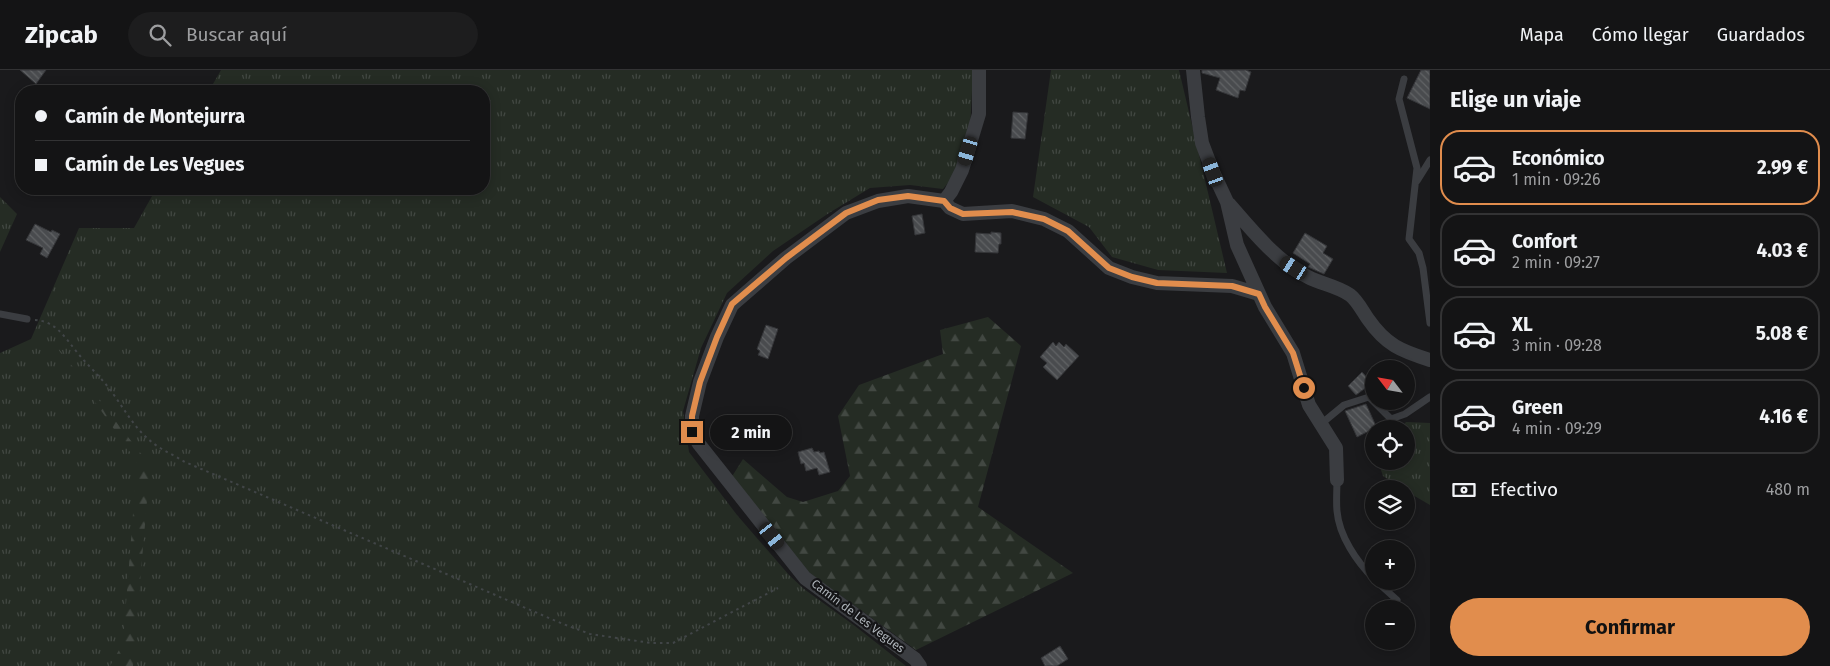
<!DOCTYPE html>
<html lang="es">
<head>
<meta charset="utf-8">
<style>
  :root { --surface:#141415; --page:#1d1d1e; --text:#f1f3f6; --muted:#9d9ea0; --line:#333334; --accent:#e18d4d }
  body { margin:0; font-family:"Fira Sans",sans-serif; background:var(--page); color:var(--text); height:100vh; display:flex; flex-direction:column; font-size:19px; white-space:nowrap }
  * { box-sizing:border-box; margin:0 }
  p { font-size:16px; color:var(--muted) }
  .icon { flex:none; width:28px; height:28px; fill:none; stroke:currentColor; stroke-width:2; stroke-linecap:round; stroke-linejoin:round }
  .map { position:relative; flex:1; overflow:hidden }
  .details { display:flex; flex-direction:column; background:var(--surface); width:400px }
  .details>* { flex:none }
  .banner { position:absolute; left:15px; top:15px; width:475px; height:110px; border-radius:20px; box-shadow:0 2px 12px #0003,0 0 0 1px var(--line); display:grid; align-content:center; height:110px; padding:0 20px; background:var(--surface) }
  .needle { width:32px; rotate:301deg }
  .tools { position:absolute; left:1365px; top:290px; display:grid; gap:10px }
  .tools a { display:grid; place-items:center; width:50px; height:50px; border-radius:50%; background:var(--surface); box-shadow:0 2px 12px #0003,0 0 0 1px var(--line); font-size:25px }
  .end { position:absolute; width:22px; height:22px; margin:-11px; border:6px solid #e18d4d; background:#111; box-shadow:0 0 0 2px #111 }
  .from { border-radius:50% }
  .bubble { position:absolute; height:35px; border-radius:18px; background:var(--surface); box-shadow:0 2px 12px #0003,0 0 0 1px var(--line); font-size:16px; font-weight:700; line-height:35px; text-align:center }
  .car { position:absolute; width:15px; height:30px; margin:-15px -8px; border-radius:6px; box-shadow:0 0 4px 1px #0007; background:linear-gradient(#222 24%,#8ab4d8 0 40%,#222 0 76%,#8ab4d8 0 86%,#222 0) }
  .banner b { display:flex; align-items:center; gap:18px; height:48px; font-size:19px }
  .banner b+b { border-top:1px solid var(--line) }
  .banner i { width:12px; height:12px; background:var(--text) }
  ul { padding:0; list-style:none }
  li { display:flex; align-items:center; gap:15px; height:75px; margin:0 10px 8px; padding:0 10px; border:2px solid var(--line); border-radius:20px }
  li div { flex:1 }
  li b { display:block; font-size:19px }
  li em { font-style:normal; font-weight:700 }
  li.active { border-color:var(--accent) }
  li>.icon { width:45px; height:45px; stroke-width:1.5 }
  h2 { padding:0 20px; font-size:22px; line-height:60px }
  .pay { display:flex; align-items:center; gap:12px; height:55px; padding:0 20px; font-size:19px }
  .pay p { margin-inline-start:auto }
  .primary-button { display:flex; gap:10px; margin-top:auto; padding:10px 20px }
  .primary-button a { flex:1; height:58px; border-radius:30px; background:var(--accent); color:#111; font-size:20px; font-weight:700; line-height:58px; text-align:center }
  header { display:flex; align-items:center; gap:30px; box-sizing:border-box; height:70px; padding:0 25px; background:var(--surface); border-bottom:1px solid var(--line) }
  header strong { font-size:24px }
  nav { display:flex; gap:28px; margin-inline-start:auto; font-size:18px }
  .search { width:350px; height:45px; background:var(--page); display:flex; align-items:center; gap:12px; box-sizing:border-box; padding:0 18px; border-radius:28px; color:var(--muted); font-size:19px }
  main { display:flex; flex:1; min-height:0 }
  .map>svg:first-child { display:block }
  .grass { fill:url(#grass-tufts) }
  .forest { fill:url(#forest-firs) }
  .building { fill:url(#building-back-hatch); stroke:#343538 }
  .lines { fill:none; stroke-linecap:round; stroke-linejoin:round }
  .path { stroke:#414547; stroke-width:2; stroke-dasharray:2.5 4; stroke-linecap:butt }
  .service { stroke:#3b3d41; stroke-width:7 }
  .minor { stroke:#3b3d41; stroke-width:14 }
  .route { stroke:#e18d4d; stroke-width:6 }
  .labels { text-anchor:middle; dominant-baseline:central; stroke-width:4.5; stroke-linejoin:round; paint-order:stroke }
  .street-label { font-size:12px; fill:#aeb4ba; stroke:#151517 }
</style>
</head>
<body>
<header>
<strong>Zipcab</strong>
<div class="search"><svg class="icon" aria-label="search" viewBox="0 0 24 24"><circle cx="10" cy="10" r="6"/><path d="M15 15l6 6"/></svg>Buscar aquí</div>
<nav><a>Mapa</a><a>Cómo llegar</a><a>Guardados</a></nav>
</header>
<main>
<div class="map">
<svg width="1430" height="596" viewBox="0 0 1430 596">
  <defs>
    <pattern id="grass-tufts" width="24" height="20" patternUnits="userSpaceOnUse" patternTransform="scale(1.25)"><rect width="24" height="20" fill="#252c24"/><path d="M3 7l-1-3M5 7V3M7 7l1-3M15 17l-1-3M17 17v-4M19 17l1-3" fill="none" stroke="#424842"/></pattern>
    <pattern id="forest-firs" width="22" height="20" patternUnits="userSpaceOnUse" patternTransform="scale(1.25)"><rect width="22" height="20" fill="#252c24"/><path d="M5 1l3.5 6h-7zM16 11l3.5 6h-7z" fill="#424842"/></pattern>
    <pattern id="building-back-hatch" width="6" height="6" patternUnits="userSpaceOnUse" patternTransform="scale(1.25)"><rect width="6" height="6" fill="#494b4e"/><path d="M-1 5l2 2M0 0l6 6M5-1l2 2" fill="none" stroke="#616365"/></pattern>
  </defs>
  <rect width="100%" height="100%" fill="#1a1a1c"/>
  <path class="grass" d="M221,0H973L970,60L954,105L943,119L910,115L870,118L829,143L773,181L727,223L701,278L683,341L689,382L737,445L789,505L804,519L855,556L906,596H0V283L31,269L79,158H134L156,119H484V21H209Z
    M1051,0H1179L1227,203L1158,200L1112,187L1089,157L1033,127Z
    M0,127L17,144L0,182Z
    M1406,352L1430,353V435L1406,421V419H1403L1383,406L1378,391H1406V359H1400Z"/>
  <path class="forest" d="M988,247L1021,276L978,437L1073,503L916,580L808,502L731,408L743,389L787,427L803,432L838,421L850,406L838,346L859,315L943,284L940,260Z
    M51,269L150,395L133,596H110L123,573L137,392Z"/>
  <path class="building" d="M20,0H46L36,14Z
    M1202,0H1246L1251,2L1245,21L1240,20L1238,28L1216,20L1220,8L1202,3Z
    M1421,0H1430V39L1407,28Z
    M1013,42L1028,43L1025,69L1011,68Z
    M922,144L925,163L915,165L912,146Z
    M35,154L51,162L52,160L60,164L47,188L40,184L43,178L26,170Z
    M991,162L1001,163V174H999L998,183L975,182L976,163L991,164Z
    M1305,163L1327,176L1323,183L1333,189L1324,204L1308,197L1310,194L1293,183Z
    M766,255L778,259L768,289L758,285L760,281L757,279Z
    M1053,272L1056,276L1059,272L1064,277L1066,274L1079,286L1057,310L1043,297L1047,293L1040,287Z
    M1362,302L1372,313L1356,325L1348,316Z
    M1366,334L1376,356L1372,358L1373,359L1357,367L1345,341Z
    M812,378L814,382L819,381L820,383L824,382L830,402L819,405L817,398L806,401L804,393L801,394L798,382Z
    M1060,576L1068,589L1057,596H1045L1041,588Z"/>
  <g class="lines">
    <path class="path" d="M35,250C55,251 64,266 76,281C87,295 101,307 111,321C123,337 132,354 146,367C157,378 172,384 185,392L563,554L590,564L651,573H673L778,518"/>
    <path class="service" d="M1404,9L1399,29L1417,98L1409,169L1419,183L1423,198L1430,253
      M1417,111L1430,90
      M0,244L27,249
      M1321,354L1344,335L1369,327L1391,349L1405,344L1430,327
      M1337,410C1337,420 1336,431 1337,441C1339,466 1357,492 1374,509
      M1376,511L1397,530"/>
    <path class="minor" d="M1193,0L1198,47L1202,73L1213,102L1227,132L1237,175L1265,237L1293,283L1309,335L1336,378L1337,410
      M944,131L950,138L963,144L1012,141L1044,149L1068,161L1109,198L1132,207L1157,213L1232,216L1259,224
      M1229,134C1252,160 1276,191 1308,207C1321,214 1337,216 1350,225C1357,230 1363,242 1368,249C1386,275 1401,281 1430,290
      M920,596L915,589L805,508L699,374L692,362V346L700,312L717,267L732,235L786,188L846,143L878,131L908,126L944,131L951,122L962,100L979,44V0"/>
  </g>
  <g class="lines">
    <path class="route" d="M692,362V346L700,312L717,267L732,234L786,188L846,143L878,130L908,126L944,131L950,138L963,144L1012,142L1044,149L1068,161L1109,198L1132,207L1157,213L1232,216L1259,224L1265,237L1293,283L1304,318"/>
  </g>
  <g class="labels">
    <g class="street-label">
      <text transform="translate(858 546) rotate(37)">Camín de Les Vegues</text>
    </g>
  </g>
</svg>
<div class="tools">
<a><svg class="needle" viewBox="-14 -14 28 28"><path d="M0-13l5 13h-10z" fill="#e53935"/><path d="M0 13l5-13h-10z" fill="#9d9ea0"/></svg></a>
<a><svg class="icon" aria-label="locate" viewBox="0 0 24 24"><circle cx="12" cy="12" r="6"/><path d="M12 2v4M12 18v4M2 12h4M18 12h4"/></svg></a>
<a><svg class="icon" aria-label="layers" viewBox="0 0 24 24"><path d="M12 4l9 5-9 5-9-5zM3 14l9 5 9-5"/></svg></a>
<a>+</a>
<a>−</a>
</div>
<i class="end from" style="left:1304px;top:318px"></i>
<i class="end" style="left:692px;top:362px"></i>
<div class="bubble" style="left:710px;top:345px;width:82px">2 min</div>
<i class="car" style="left:968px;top:81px;rotate:197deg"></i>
<i class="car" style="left:1213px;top:102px;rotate:340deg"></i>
<i class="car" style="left:1294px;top:198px;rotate:303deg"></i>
<i class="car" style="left:772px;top:466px;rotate:141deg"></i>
<div class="banner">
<b><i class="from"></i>Camín de Montejurra</b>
<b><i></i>Camín de Les Vegues</b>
</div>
</div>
<section class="details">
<h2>Elige un viaje</h2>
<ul>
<li class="active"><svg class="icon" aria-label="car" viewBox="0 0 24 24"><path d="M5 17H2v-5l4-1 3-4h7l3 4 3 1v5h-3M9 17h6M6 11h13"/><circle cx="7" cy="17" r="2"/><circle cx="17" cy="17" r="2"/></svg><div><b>Económico</b><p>1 min · 09:26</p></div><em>2.99 €</em></li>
<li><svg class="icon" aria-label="car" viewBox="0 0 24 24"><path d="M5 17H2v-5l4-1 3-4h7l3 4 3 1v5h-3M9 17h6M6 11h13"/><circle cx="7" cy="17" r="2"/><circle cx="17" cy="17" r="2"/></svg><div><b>Confort</b><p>2 min · 09:27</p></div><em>4.03 €</em></li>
<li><svg class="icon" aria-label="car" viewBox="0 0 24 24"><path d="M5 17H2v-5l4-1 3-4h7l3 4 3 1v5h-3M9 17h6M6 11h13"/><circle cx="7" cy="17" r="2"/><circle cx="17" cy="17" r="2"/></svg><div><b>XL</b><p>3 min · 09:28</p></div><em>5.08 €</em></li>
<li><svg class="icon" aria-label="car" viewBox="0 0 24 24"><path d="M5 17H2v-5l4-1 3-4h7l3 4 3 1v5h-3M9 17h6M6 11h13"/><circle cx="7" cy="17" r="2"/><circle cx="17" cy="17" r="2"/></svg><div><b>Green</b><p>4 min · 09:29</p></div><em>4.16 €</em></li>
</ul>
<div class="pay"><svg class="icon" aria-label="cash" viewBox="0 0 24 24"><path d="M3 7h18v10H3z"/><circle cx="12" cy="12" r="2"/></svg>Efectivo<p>480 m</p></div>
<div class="primary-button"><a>Confirmar</a></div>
</section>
</main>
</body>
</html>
